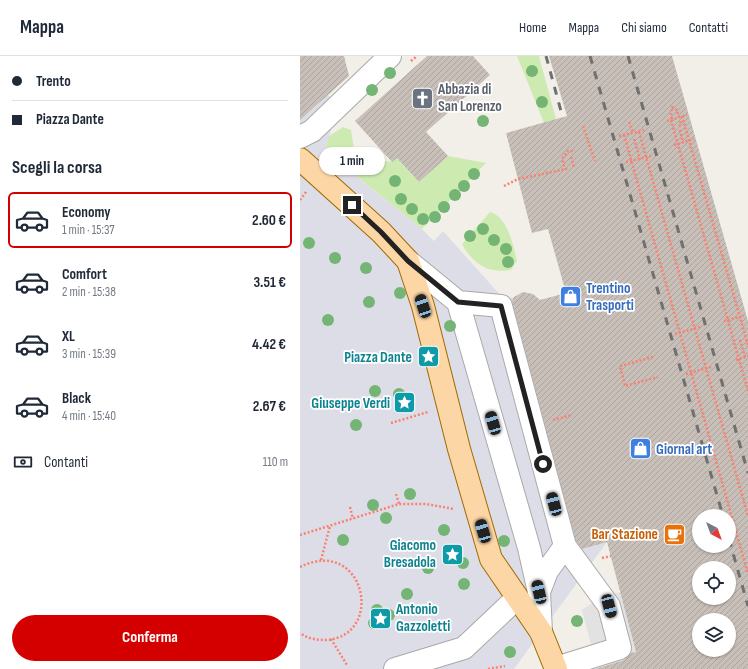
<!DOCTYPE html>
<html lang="it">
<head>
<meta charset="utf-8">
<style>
  :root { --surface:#fff; --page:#f6f6f7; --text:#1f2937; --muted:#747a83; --line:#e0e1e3; --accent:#d40000 }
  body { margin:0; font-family:"Sofia Sans Condensed",sans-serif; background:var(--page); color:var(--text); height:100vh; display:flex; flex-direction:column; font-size:15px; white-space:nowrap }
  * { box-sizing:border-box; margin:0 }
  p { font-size:13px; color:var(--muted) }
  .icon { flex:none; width:22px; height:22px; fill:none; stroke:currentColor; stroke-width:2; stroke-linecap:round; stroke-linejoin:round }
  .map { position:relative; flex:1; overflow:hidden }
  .details { display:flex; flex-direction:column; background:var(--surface); width:300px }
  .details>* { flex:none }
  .hud { display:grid; align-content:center; height:88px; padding:0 12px; background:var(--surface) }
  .needle { width:26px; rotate:139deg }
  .fabs { position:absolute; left:392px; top:453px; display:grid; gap:8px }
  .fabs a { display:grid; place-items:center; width:44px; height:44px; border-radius:50%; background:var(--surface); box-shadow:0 1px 3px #0004; font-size:20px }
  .end { position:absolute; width:18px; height:18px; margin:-9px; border:5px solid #222; background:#fff; box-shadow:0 0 0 2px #fff }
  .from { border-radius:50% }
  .bubble { position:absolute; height:28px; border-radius:14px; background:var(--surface); box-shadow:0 1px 3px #0004; font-size:13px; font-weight:700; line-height:28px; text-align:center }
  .car { position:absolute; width:12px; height:24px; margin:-12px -6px; border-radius:5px; box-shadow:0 0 3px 1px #0007; background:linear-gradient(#222 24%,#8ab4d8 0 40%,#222 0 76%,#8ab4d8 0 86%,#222 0) }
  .hud b { display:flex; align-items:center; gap:14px; height:38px; font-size:15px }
  .hud b+b { border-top:1px solid var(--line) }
  .hud i { width:10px; height:10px; background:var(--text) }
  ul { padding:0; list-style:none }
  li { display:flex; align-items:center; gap:12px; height:56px; margin:0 8px 6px; padding:0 4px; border:2px solid transparent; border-radius:6px }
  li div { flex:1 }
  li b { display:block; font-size:15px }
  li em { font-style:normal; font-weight:700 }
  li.selected { border-color:var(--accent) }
  li>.icon { width:36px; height:36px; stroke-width:1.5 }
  h2 { padding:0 12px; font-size:18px; line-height:48px }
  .pay { display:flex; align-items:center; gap:10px; height:44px; padding:0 12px; font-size:15px }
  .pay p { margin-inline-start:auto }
  .action { display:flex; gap:8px; margin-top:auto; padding:8px 12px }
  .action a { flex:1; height:46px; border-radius:24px; background:var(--accent); color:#fff; font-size:16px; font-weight:700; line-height:46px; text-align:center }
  header { display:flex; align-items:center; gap:24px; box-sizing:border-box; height:56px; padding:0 20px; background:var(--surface); border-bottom:1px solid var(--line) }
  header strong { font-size:19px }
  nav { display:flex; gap:22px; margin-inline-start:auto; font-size:14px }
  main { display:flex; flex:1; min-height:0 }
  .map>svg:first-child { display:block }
  .grass { fill:#cdebb0 }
  .parking { fill:#e2e2e2 }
  .plaza { fill:#dddde8 }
  .building { fill:url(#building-hatch); fill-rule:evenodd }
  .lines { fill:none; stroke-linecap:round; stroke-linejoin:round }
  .minor-casing { stroke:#a9a9a9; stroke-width:24 }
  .major-casing { stroke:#a06b00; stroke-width:24 }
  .path { stroke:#fa8072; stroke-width:2.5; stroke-dasharray:2 2; stroke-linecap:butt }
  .minor { stroke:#fff; stroke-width:22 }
  .major { stroke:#fcd6a4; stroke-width:22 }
  .rail { stroke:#707070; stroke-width:3; stroke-dasharray:8 8; stroke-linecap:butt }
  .tree { fill:#74b475 }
  .route { stroke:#222; stroke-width:5 }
  .labels { text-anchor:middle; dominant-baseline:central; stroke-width:3.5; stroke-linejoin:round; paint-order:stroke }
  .worship-label { font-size:15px; font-weight:bold; fill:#5b616d; stroke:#fff; text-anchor:start }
  .shop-label { font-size:15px; font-weight:bold; fill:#366cbe; stroke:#fff; text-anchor:start }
  .culture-label { font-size:15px; font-weight:bold; fill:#0d838f; stroke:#fff; text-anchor:end }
  .food-label { font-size:15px; font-weight:bold; fill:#c56008; stroke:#fff; text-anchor:end }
</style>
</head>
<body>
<header>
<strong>Mappa</strong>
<nav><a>Home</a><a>Mappa</a><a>Chi siamo</a><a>Contatti</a></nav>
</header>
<main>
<section class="details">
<div class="hud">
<b><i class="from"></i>Trento</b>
<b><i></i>Piazza Dante</b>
</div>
<h2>Scegli la corsa</h2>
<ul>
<li class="selected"><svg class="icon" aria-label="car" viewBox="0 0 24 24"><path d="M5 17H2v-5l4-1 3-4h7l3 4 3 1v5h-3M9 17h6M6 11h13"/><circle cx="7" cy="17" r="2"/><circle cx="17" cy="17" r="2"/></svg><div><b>Economy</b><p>1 min · 15:37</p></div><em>2.60 €</em></li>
<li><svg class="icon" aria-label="car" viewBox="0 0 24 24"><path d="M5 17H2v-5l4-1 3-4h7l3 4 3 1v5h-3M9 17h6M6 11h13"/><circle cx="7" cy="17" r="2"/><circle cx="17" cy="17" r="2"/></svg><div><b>Comfort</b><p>2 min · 15:38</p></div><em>3.51 €</em></li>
<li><svg class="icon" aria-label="car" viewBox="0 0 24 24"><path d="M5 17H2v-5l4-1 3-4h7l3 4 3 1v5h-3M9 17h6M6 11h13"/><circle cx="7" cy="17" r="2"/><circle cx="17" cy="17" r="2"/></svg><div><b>XL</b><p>3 min · 15:39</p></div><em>4.42 €</em></li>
<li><svg class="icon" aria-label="car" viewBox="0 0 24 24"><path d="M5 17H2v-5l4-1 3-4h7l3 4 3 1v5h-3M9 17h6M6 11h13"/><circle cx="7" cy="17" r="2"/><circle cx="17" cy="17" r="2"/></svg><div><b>Black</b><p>4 min · 15:40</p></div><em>2.67 €</em></li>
</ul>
<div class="pay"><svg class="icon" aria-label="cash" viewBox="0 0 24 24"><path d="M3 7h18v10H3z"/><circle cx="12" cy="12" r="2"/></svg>Contanti<p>110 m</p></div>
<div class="action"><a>Conferma</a></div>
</section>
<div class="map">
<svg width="448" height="613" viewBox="0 0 448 613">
  <defs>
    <pattern id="building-hatch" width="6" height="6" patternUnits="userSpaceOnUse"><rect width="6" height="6" fill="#c7bfb8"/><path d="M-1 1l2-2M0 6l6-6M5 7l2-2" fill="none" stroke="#aba49e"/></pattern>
  </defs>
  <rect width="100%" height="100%" fill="#f2efe9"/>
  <path class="grass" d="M217,0H239L256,63L244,67Z
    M43,71L51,74L54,93L69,111L76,104L92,106L97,102L119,126L148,100L186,107L122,173L23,93L29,80Z
    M190,156C208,161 213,189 217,205L211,214C188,218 173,208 162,188Z"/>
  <path class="parking" d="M321,536L336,596L296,608L282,554L301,541Z"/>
  <path class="plaza" d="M0,39L13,53L28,39L38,50L25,95L122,173L134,185L143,175L202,241L240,244L307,486L214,613H0Z"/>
  <path class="building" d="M0,0H44L49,20L0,64Z
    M127,0H173L190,19L126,76L148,100L119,126L97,102L92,106L55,65Z
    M249,0H372L448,265V613H295L324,604L331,597L336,596L307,486L282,493L276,485L212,245L214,241L223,236L233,238L240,244L266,237L248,173L232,177L206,77L267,60ZM399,460H429V490H399ZM399,512H429V542H399ZM399,564H429V594H399Z"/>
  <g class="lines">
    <defs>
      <path id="minor" d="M0,81L12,75L90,0
        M108,205L158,246L229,492L239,536L241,576
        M158,246L201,250L265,490L247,515L239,536
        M256,612L320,592L309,550L265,490
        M95,613L164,592L217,542"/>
      <path id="major" d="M0,103L81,176L108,205L123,250L159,393L191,503L241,576L256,613"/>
    </defs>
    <use href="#minor" class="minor-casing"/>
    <use href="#major" class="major-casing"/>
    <path class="path" d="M111,5L117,0
      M382,60L448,289
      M372,63L371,58L372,51L377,54L378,59
      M371,64L448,335
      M367,65L387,59
      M329,66L333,77
      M283,70L295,105
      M379,70L381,69L380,64
      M380,74L383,87
      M339,76L448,460
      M324,79L448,518
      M319,80L344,74
      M334,83L340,103
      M374,89L394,83
      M271,101L274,111
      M326,106L351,100
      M204,130L218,123L266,113L263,108V101L268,95H275
      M0,144L6,136
      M424,265L444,260
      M375,278L400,271
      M440,284L445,301
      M353,301L320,310L325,330L358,321
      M436,304L448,300
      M386,318L411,311
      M253,364L272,359
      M91,367L128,356
      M96,438L99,448
      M50,451L53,463
      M0,479L99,448H126L154,453
      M302,502L311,500
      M21,504L30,470
      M0,511C65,479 86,580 26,584C17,584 8,583 0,577
      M31,583L47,609
      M188,613L205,610"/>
    <use href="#minor" class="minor"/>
    <use href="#major" class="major"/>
    <path class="rail" d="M246,0L261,55
      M290,0L423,460
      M328,0L448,417
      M429,483L448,550"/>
  </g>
  <g class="tree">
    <circle cx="232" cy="15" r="6"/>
    <circle cx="90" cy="17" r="6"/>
    <circle cx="72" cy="34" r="6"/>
    <circle cx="242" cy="46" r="6"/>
    <circle cx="183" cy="65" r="6"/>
    <circle cx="53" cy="99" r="6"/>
    <circle cx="174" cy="118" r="6"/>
    <circle cx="95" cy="125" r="6"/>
    <circle cx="164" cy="130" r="6"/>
    <circle cx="155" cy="139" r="6"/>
    <circle cx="101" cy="143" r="6"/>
    <circle cx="144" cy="151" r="6"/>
    <circle cx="112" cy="153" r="6"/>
    <circle cx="135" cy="161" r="6"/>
    <circle cx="123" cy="163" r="6"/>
    <circle cx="183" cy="173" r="6"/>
    <circle cx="170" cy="180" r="6"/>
    <circle cx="194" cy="184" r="6"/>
    <circle cx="9" cy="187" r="6"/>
    <circle cx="206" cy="193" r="6"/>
    <circle cx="35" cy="202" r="6"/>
    <circle cx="208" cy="206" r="6"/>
    <circle cx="66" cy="212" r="6"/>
    <circle cx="100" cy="237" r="6"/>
    <circle cx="69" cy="246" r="6"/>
    <circle cx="28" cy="264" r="6"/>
    <circle cx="150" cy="270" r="6"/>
    <circle cx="75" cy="335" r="6"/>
    <circle cx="99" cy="338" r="6"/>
    <circle cx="56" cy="369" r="6"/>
    <circle cx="110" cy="438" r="6"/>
    <circle cx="73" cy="449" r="6"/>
    <circle cx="86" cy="462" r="6"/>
    <circle cx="144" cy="474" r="6"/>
    <circle cx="43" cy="484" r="6"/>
    <circle cx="204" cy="485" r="6"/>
    <circle cx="163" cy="507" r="6"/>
    <circle cx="128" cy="512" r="6"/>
    <circle cx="164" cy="528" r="6"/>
    <circle cx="107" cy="538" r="6"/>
    <circle cx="77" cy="554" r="6"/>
    <circle cx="89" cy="559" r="6"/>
    <circle cx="277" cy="565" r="6"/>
    <circle cx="74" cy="567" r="6"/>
    <circle cx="210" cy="596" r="6"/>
  </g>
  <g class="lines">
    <path class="route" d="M52,149L81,176L108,205L158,246L201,250L243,408"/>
  </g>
  <defs>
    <symbol id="church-square" viewBox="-11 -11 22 22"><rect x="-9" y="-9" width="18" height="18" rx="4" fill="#6b7280" stroke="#fff"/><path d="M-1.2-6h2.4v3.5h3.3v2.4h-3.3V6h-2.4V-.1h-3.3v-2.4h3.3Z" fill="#fff"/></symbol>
    <symbol id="shop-square" viewBox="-11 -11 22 22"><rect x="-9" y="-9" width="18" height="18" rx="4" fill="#3f7fe0" stroke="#fff"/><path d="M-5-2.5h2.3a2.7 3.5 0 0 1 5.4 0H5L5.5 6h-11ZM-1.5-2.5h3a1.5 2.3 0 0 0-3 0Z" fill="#fff"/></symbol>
    <symbol id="sight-square" viewBox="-11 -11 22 22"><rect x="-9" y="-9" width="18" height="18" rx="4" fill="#0f9aa8" stroke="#fff"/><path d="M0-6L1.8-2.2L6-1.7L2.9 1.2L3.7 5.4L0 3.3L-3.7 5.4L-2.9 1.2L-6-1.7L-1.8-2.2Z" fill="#fff"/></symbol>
    <symbol id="cafe-square" viewBox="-11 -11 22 22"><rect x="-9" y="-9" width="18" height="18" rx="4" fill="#e8710a" stroke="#fff"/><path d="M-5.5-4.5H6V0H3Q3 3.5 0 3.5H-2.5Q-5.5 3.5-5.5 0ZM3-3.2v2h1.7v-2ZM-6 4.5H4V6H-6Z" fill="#fff"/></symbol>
  </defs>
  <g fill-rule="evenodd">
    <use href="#church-square" x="110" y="30" width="25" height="25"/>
    <use href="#shop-square" x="258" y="228" width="25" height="25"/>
    <use href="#sight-square" x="116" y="288" width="25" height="25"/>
    <use href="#sight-square" x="92" y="334" width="25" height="25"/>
    <use href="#shop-square" x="328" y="380" width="25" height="25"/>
    <use href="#cafe-square" x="362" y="466" width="25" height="25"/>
    <use href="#sight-square" x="140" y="486" width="25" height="25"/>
    <use href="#sight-square" x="68" y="550" width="25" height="25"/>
  </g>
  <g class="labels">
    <g class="worship-label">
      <text x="138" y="33">Abbazia di<tspan x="138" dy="17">San Lorenzo</tspan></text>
    </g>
    <g class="shop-label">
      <text x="286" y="232">Trentino<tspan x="286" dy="17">Trasporti</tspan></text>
      <text x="356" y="393">Giornal art</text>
    </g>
    <g class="culture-label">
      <text x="112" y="301">Piazza Dante</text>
      <text x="90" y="347">Giuseppe Verdi</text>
      <text x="136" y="489">Giacomo<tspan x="136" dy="17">Bresadola</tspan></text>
      <text x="96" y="553" text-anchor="start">Antonio<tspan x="96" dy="17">Gazzoletti</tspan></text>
    </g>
    <g class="food-label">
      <text x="358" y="478">Bar Stazione</text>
    </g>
  </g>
</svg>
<div class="fabs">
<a><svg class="needle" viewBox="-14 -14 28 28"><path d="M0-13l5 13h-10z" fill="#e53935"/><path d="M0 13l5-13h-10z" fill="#747a83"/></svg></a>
<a><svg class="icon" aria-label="locate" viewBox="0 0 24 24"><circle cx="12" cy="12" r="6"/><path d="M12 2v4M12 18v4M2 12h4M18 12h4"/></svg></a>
<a><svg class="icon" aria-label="layers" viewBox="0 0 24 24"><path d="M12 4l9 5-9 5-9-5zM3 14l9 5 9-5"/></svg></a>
</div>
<i class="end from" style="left:243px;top:408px"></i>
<i class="end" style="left:52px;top:149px"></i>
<div class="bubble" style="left:19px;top:91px;width:66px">1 min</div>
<i class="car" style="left:123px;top:250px;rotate:342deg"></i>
<i class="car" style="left:193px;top:367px;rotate:344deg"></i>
<i class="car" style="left:254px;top:448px;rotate:345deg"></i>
<i class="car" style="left:183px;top:475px;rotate:344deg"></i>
<i class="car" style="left:239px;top:536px;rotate:347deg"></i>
<i class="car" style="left:309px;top:550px;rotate:165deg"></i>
</div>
</main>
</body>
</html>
